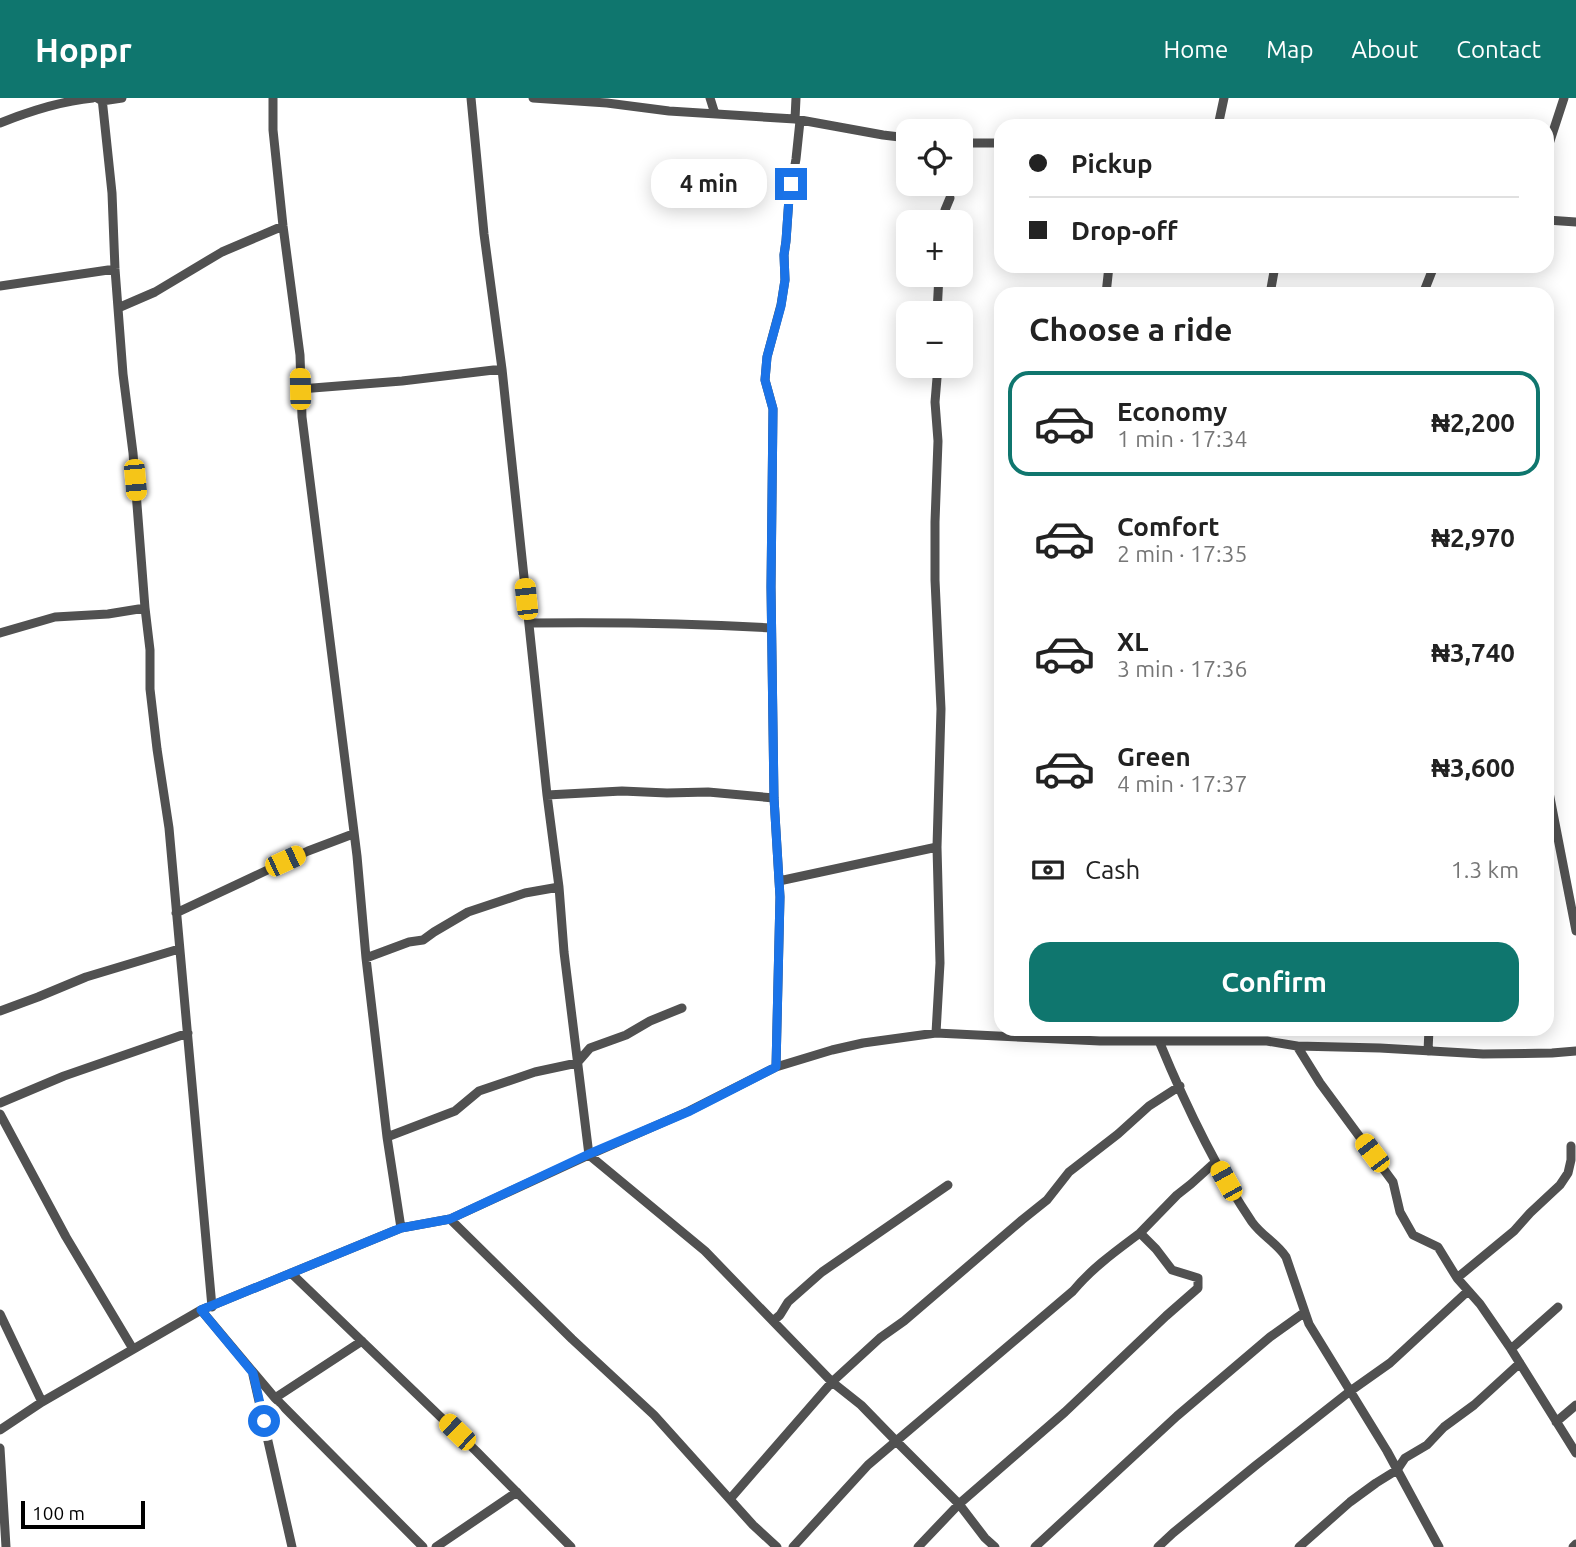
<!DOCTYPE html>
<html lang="en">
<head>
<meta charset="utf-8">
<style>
  :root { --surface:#fff; --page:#f6f6f6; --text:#222; --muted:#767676; --line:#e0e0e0; --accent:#0f766e }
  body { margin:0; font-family:Ubuntu,sans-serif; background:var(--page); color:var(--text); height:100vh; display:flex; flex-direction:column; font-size:26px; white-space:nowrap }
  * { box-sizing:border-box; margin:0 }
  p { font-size:23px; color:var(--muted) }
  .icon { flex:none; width:38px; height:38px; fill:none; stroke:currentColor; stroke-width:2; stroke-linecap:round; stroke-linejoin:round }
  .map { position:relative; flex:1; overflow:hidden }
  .drawer { position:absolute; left:994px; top:189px; width:560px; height:749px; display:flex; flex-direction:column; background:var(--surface); border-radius:21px; box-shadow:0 4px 18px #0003 }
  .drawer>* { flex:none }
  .hud { position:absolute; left:994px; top:21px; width:560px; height:154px; border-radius:21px; box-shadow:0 4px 18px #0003; display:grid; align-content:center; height:154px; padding:0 35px; background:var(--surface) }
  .tools { position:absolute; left:896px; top:21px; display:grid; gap:14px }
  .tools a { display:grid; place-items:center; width:77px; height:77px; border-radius:14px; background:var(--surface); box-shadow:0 4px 18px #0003; font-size:35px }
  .scale { position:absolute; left:21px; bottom:18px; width:124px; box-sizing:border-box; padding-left:7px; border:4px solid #000; border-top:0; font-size:19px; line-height:24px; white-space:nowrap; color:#000; -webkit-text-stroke:5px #fff; paint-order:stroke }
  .end { position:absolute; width:32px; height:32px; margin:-16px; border:9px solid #1a73e8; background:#fff; box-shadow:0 0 0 4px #fff }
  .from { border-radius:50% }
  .bubble { position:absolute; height:49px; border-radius:21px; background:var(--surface); box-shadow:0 4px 18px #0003; font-size:23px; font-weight:700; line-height:49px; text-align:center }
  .car { position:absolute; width:21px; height:42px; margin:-21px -10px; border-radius:9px; box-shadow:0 0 5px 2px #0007; background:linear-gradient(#f5c518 24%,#345 0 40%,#f5c518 0 76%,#345 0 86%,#f5c518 0) }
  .hud b { display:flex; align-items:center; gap:24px; height:66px; font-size:26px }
  .hud b+b { border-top:2px solid var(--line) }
  .hud i { width:18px; height:18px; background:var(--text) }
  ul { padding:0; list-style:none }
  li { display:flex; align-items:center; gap:21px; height:105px; margin:0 14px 10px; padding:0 21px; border:4px solid transparent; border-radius:21px }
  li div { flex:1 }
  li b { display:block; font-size:26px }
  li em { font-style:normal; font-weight:700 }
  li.selected { border-color:var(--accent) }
  li>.icon { width:63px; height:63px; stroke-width:1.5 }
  h2 { padding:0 35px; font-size:32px; line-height:84px }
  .pay { display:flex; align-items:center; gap:18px; height:77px; padding:0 35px; font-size:26px }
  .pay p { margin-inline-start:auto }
  .cta { display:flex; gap:14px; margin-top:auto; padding:14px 35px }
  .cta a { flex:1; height:80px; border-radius:21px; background:var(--accent); color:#fff; font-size:28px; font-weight:700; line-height:80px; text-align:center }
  header { display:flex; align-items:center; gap:42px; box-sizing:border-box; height:98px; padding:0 35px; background:var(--accent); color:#fff }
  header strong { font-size:33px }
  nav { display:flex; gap:38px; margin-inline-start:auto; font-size:24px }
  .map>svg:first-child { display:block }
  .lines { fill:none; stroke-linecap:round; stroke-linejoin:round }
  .minor { stroke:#515151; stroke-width:9 }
  .route { stroke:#1a73e8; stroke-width:9 }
</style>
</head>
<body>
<header>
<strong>Hoppr</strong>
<nav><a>Home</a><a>Map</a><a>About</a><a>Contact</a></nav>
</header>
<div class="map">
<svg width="1576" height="1449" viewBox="0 0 1576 1449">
  <rect width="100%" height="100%" fill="#fff"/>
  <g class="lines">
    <path class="minor" d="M97,0L102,3L122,0
      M273,0V32L283,128L300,257L302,319L357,758L366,860L387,1039L401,1130
      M471,0L484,136L502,271L547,697L559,789L564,854L589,1057L705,1153L832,1284L861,1307L896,1343L959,1406L985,1440L995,1449
      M533,0L607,5L669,13L795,21L883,37L908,40
      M710,0L715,16
      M795,21L796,0
      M0,25C30,13 61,3 93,0
      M1218,28L1224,0
      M961,45H1001
      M1547,52L1564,0
      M1547,122L1576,124
      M943,124L945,112L950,100
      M0,188L115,171
      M1106,196L1109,168
      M1270,196L1275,168
      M1423,196L1434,168
      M118,210L155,194L222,154L283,128
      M937,215L939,177
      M300,291L402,283L502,271
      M145,510L150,552V591L157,651L169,730L212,1209
      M529,525C610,524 690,525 771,530
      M0,535L55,519L108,516L145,510L133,355L123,276L115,171L112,95L102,0
      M1547,684L1576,833
      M547,697L622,693L667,695L708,694L774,700
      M779,783L937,749
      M176,815L308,753L353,736
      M366,860L409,844L423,842L434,834L468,814L525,795L559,789
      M0,913L38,899L86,879L179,851
      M936,935L940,865L937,749L941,611L935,482V424L938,343L935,304L938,268
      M1159,943C1185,1006 1214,1068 1252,1124C1262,1138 1277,1145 1286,1159L1309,1226L1387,1353L1439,1449
      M1297,948L1320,985L1393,1084L1400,1114L1413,1137L1438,1149L1457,1180L1480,1206L1511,1251L1576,1355
      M1428,953L1429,931
      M776,969L780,799L774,700L771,489L773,311L765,282L767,259L781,207L785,182L784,157L786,143L789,100L796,61L800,23
      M0,1005L64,978L188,935
      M0,1016L66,1139L133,1251
      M387,1039L455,1013L479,993L535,974L577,965L590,950L626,937L650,923L682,910
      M450,1121L572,1241L654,1317L753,1427L777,1449
      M291,1175L476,1353L571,1449
      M1457,1180L1514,1133L1530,1115L1560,1087L1568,1075L1571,1062V1048
      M201,1212L275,1300L423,1449
      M0,1216L42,1304
      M773,1223L780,1217L788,1204L822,1174L948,1087
      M1511,1251L1558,1209
      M253,1277L292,1449
      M275,1300L362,1243
      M1556,1324L1576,1307
      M0,1332L42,1304L201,1212L401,1130L450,1121L589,1057L689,1013L776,969L832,952L863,945L936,935L1100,943H1267L1297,948L1380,950L1483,956L1552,955L1576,953
      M0,1350L6,1449
      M730,1401L832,1284L880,1240L904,1223L1022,1122L1047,1102L1069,1074L1118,1036L1149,1008L1180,988
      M436,1449L517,1394
      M793,1449L868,1367L1073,1193C1092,1170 1116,1153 1140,1135
      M918,1449L959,1406L1065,1314L1166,1218L1198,1190V1180L1172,1172L1156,1151L1140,1135L1177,1097L1191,1086L1212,1067L1218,1068
      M1035,1449L1177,1318L1270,1239L1305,1214
      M1158,1449L1173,1435L1255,1368L1349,1294L1390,1265L1468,1193
      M1299,1449L1350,1404L1376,1385L1397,1372L1405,1360L1427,1347L1444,1329L1474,1307L1520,1265
      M1573,1449L1576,1446"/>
  </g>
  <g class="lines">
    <path class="route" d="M264,1323L253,1275L201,1212L401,1130L450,1121L589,1056L690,1013L776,969L780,799L774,700L771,489L773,311L765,282L767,259L781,208L785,182L784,157L786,143L789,100L791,86"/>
  </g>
</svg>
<div class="tools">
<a><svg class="icon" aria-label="locate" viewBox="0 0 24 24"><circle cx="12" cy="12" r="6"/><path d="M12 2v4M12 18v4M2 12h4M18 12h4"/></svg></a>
<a>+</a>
<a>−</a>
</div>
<div class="scale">100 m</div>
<i class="end from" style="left:264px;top:1323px"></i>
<i class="end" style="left:791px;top:86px"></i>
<div class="bubble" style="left:651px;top:61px;width:116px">4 min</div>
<i class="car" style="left:300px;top:291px;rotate:359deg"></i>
<i class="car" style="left:135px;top:382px;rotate:175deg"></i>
<i class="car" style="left:526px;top:501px;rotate:354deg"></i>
<i class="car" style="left:285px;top:763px;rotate:65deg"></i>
<i class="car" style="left:1372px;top:1055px;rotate:323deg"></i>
<i class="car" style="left:1226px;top:1083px;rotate:331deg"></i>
<i class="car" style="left:457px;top:1334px;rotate:314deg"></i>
<div class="hud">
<b><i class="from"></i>Pickup</b>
<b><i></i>Drop-off</b>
</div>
<section class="drawer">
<h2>Choose a ride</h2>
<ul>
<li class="selected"><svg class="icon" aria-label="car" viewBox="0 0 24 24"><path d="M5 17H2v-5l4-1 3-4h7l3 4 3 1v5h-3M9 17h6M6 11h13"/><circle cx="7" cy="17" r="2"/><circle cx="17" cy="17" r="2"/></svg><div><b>Economy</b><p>1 min · 17:34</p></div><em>₦2,200</em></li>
<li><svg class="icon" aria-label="car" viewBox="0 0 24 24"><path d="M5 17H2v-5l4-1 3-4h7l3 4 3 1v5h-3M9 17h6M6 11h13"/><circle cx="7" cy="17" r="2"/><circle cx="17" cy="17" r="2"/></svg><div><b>Comfort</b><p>2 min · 17:35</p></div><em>₦2,970</em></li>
<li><svg class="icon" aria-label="car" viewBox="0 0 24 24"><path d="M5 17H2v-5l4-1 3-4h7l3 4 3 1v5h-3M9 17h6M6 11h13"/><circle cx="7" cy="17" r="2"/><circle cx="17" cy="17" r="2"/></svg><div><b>XL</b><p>3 min · 17:36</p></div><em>₦3,740</em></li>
<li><svg class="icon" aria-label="car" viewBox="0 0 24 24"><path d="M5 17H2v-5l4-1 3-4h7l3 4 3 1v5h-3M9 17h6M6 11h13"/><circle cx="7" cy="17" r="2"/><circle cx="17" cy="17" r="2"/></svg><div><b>Green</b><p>4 min · 17:37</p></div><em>₦3,600</em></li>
</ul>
<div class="pay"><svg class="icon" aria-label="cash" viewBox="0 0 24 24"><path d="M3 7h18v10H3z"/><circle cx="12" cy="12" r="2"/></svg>Cash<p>1.3 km</p></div>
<div class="cta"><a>Confirm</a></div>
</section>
</div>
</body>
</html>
